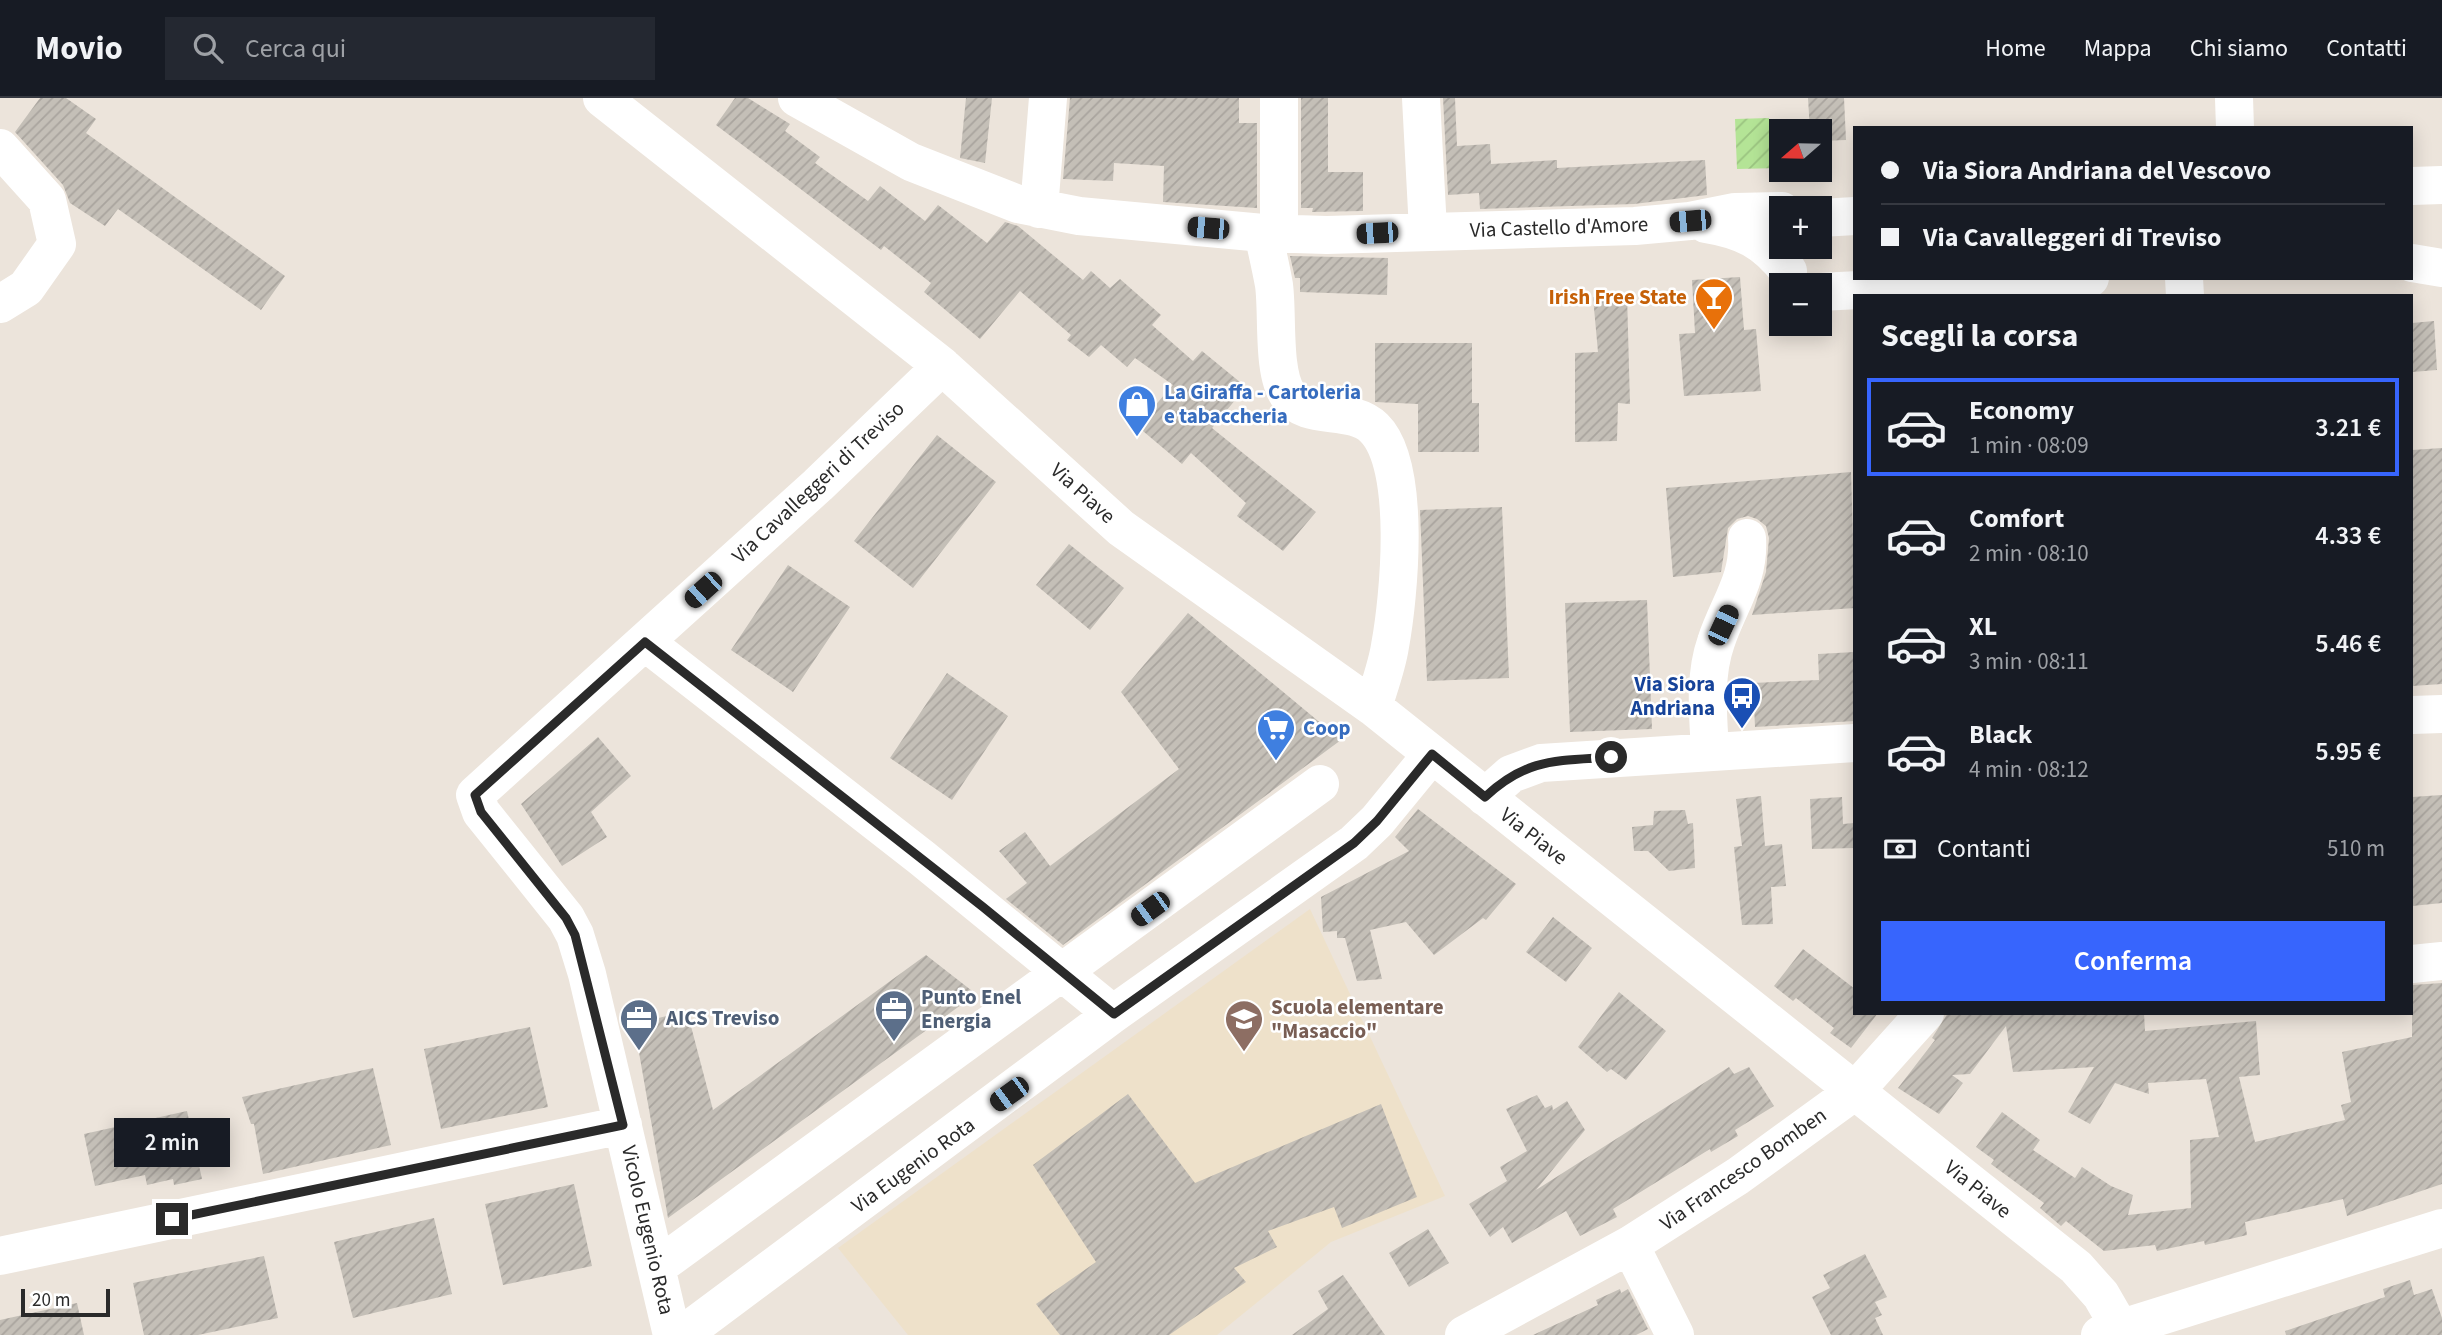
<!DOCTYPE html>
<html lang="it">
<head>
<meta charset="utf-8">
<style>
  :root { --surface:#171b24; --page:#242831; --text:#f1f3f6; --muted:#9ea1a6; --line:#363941; --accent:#3765fd }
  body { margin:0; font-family:"Source Sans 3",sans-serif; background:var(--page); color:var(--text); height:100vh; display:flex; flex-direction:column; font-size:26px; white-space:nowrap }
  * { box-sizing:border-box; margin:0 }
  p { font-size:23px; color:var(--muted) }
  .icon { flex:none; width:38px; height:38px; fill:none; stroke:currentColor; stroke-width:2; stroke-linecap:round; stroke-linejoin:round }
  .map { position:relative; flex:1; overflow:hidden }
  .details { position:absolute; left:1853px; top:196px; width:560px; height:721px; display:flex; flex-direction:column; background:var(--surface); border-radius:0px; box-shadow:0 4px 18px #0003 }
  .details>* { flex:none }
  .top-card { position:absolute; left:1853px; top:28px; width:560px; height:154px; border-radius:0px; box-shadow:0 4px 18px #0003; display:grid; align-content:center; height:154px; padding:0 28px; background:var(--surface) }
  .needle { width:46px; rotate:250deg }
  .fabs { position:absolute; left:1769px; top:21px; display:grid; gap:14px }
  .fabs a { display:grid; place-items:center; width:63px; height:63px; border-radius:0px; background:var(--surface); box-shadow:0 4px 18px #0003; font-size:35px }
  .scale { position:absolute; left:21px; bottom:18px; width:89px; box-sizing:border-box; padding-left:7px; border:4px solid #2a2a2a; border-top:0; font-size:19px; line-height:24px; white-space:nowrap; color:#2a2a2a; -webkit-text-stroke:5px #fff; paint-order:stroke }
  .end { position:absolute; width:32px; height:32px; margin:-16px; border:9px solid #2a2a2a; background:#fff; box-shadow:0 0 0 4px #fff }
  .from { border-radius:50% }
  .bubble { position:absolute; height:49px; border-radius:0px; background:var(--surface); box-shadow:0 4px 18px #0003; font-size:23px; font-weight:600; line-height:49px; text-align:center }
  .car { position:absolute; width:21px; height:42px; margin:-21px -10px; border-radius:9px; box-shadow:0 0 5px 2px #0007; background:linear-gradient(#222 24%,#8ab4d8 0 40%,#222 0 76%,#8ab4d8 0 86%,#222 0) }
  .top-card b { display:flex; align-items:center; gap:24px; height:66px; font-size:26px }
  .top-card b+b { border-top:2px solid var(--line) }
  .top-card i { width:18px; height:18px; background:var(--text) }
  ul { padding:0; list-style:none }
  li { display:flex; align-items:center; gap:21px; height:98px; margin:0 14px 10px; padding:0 14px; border:4px solid transparent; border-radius:0px }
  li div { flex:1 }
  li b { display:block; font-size:26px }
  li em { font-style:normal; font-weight:600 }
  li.active { border-color:var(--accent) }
  li>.icon { width:63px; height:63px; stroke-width:1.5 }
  h2 { padding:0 28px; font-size:32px; line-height:84px }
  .pay { display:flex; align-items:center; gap:18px; height:77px; padding:0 28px; font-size:26px }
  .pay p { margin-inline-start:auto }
  .action { display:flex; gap:14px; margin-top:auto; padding:14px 28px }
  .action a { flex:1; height:80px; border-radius:0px; background:var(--accent); color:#fff; font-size:28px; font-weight:600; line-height:80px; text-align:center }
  header { display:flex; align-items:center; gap:42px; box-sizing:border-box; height:98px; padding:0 35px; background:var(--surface); border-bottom:2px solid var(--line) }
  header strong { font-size:33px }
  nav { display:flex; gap:38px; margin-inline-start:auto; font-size:24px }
  .search { width:490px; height:63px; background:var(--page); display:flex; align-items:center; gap:18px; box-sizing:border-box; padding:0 24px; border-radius:0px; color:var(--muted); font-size:26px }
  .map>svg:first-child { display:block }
  .education { fill:#eee1ca }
  .garden { fill:url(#garden-furrows) }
  .building { fill:url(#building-hatch) }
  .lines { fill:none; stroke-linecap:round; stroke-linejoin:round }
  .minor { stroke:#fff; stroke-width:38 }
  .route { stroke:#2a2a2a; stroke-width:9 }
  .labels { text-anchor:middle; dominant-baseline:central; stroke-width:5; stroke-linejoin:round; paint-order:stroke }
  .street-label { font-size:21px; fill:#2a2a2a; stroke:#fff }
  .food-label { font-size:21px; font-weight:bold; fill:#c56008; stroke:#fff; text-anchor:end }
  .shop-label { font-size:21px; font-weight:bold; fill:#366cbe; stroke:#fff; text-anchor:start }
  .transit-label { font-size:21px; font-weight:bold; fill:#164399; stroke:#fff; text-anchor:end }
  .service-label { font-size:21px; font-weight:bold; fill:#4e5e75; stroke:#fff; text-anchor:start }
  .education-label { font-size:21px; font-weight:bold; fill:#785e54; stroke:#fff; text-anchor:start }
</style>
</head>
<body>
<header>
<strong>Movio</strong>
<div class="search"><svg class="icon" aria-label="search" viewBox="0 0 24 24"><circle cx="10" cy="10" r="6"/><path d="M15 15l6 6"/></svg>Cerca qui</div>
<nav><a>Home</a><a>Mappa</a><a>Chi siamo</a><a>Contatti</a></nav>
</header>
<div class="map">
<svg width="2442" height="1237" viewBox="0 0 2442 1237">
  <defs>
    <pattern id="garden-furrows" width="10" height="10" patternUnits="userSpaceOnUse" patternTransform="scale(1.75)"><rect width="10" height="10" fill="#b4e496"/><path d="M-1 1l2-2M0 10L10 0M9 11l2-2" fill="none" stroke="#9bc481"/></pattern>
    <pattern id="building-hatch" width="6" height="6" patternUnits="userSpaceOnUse" patternTransform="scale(1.75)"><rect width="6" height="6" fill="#c4bfb7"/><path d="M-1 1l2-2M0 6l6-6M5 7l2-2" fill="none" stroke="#a9a49e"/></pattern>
  </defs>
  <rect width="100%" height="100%" fill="#ece4db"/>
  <path class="education" d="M1310,811L1445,1098L1331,1144L1217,1237H908L838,1150Z"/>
  <path class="garden" d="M1769,20V44H1781V70L1737,71L1735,21Z"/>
  <path class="building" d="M40,0H66L96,21L86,35L285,178L261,212L118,111L105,128L70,105L63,87L15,34Z
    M735,0H748L790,26L785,33L820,59L815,65L868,103L880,88L925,123L938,107L987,145L1005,124L1018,128L1083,182L1091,173L1110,190L1120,181L1161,217L1152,227L1193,263L1202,253L1246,289L1212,330L1316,414L1283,453L1237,418L1246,405L1191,355L1182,366L1137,328L1173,287L1135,260L1127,269L1101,247L1089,259L1067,242L1071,237L1020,193L980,241L924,194L931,185L884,148L881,152L716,27Z
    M966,0H992L985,65L960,60Z
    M1070,0H1239V25H1257V110L1163,104L1164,68L1114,65L1113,83L1063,81Z
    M1301,0H1328V74H1363V113L1312,114L1313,110H1301Z
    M1443,0H1455L1457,48L1490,46L1491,66L1557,62V70L1705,62L1707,97L1634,106L1480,111L1479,95L1448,97Z
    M1808,0H1844L1846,42L1820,43V33H1810Z
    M1290,158L1388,160L1387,197L1300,194V180H1295Z
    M1740,179L1744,232L1756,231L1761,293L1684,298L1679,236L1695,235L1692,182Z
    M1627,196L1630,306L1618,305L1617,343L1575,344V255L1598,254L1593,199Z
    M2434,223L2437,272L2412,274V225Z
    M1375,245H1472V305H1479V354H1418V306L1375,304Z
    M937,337L996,384L913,490L854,443Z
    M2442,350V586L2412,588V352Z
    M1851,374L1855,510L1752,517L1766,474L1769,440L1766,428L1757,421L1748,418L1737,421L1728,430L1721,474L1673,479L1666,390Z
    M1502,409L1509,580L1427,583L1420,412Z
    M1069,446L1124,490L1090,532L1036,487Z
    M788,467L850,509L793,594L731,552Z
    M1647,502L1652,631L1570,634L1565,505Z
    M1188,515L1341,642L1063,847L1006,801L1027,785L999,753L1025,734L1050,768L1179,671L1121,594Z
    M1855,554V623L1755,629L1753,585L1819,582L1818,556Z
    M947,575L1008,618L952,702L890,660Z
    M598,639L631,678L591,714L607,739L562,768L521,706Z
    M2442,697V805L2412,808V699Z
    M1761,698L1765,748L1782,746L1786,788L1771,789L1773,826L1742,827L1734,749L1742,748L1736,701Z
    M1842,699L1843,726L1854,725L1855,750L1812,751L1810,701Z
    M1418,711L1516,786L1486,822L1483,820L1434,857L1406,824L1370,832L1382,881L1357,883L1345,840H1337V833L1323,834L1321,799L1409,753L1395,739Z
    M1685,712L1688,726L1693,725L1695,770L1669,773L1648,753H1634L1632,729L1653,727L1654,713Z
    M1553,819L1592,850L1566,884L1526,854Z
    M1803,851L1855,891V915H1878L1851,950L1830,935L1834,930L1796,900L1793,903L1774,888Z
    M926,857L976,896L668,1120L634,926L687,913L713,1012Z
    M2442,885V1086L2347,1118L2343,1101L2245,1124L2247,1137L2205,1147L2204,1143L2157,1153L2155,1147L2104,1153L2066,1123L2061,1128L2040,1110L2044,1105L1991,1066L1994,1062L1976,1049L2002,1014L2040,1042L2033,1052L2075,1080L2082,1069L2111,1088L2133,1097L2128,1117L2191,1110L2190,1042L2219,1039L2206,981L2148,985L2149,996L2115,985L2090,1026L2068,1014L2094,969L2013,974L2006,928L1970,976L1952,977L1963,985L1939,1016L1898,990L1935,942L1932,940L1948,915H2144L2145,933L2256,923L2260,977L2239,979L2255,1044L2345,1022L2341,1007L2351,1004L2342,954L2412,939V887Z
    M1619,894L1666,933L1626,982L1611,971L1607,974L1578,949Z
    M530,929L548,1009L441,1031L424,951Z
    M1729,969L1734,976L1749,969L1774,1008L1735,1032L1738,1038L1711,1054L1710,1051L1613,1111L1617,1119L1580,1138L1566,1113L1512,1145L1503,1129L1490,1139L1469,1106L1507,1083L1500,1069L1527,1053L1506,1011L1537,997L1545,1010L1552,1007L1553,1012L1567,1003L1585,1032L1536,1092Z
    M373,970L391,1047L263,1076L254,1026H251L242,999Z
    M1128,996L1195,1085L1381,1006L1417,1099L1342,1130L1334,1109L1268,1133L1277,1149L1234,1170L1246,1184L1169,1237H1060L1036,1206L1096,1164L1033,1067Z
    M187,1013L202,1081L174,1087L173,1081L147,1087L145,1077L95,1088L84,1036Z
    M574,1086L592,1168L503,1187L485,1106Z
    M434,1120L452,1196L353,1220L334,1144Z
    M1428,1131L1449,1165L1409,1189L1389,1155Z
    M1865,1156L1887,1199L1875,1204L1882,1217L1875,1220L1883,1237H1831L1812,1199L1830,1190L1823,1177Z
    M264,1158L278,1220L198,1237H144L133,1185Z
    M1343,1177L1385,1237H1292L1328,1211L1318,1193Z
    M2410,1182L2414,1197L2432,1191L2442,1220V1237H2286L2285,1233L2385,1199L2383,1191Z
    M1620,1191L1621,1195L1628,1191L1648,1231L1636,1237H1533L1598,1207L1596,1202Z
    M77,1205L84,1237H0V1222Z"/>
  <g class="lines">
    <path class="minor" d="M602,0L942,268L1121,430L1373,609L2076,1169L2101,1197L2120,1230
      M797,0L911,64L1018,106L1079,118L1263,135L1327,137L1635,128L1690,123L1735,114L1782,113
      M1421,0L1428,132
      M2234,0L2235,30
      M0,50L47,102L57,146L26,190L0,206
      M2412,88L2442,87
      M1039,111L1048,0
      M1820,120L1855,118
      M1706,126C1743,132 1765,143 1788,173
      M1263,135C1267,153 1271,170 1274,187C1278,216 1272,274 1288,297C1306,324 1351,307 1374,330C1412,367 1399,499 1390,548C1387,568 1379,589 1373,609
      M1279,135V0
      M2412,165L2442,170
      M2184,180L2185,198
      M1820,194L2090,180
      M645,544L922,760L1113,916
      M2412,617L2442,616
      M1710,652C1708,617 1704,578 1716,544C1728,507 1750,481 1747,440
      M1485,699L1511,676L1541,665L1855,645
      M2412,866L2442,863
      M1630,1147L1675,1237
      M0,1158L623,1027
      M657,1169L1320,686
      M672,1237L587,876L575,837L566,820L481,714L475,697L818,387L942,268
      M682,1237L1113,916L1354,745L1377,723L1432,656
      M1464,1237L1630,1147L1738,1078L1855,993L1925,915
      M2100,1237L2442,1130"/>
  </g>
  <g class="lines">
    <path class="route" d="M172,1121L623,1027L575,837L566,820L481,714L475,697L645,544L983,809L1114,916L1354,745L1377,723L1432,656L1485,699C1527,660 1556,663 1611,659"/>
  </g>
  <defs>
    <symbol id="bar-pin" viewBox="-11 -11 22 30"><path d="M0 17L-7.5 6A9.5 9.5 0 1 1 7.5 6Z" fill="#e8710a" stroke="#fff"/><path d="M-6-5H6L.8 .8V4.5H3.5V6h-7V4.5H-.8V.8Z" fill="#fff"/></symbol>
    <symbol id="shop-pin" viewBox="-11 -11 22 30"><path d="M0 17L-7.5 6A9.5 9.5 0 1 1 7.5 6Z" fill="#3f7fe0" stroke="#fff"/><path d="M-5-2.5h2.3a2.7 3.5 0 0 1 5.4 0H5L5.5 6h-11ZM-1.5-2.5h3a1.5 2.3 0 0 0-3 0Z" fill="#fff"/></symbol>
    <symbol id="bus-pin" viewBox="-11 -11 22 30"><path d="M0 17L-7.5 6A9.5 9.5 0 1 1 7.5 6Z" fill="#1a4fb4" stroke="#fff"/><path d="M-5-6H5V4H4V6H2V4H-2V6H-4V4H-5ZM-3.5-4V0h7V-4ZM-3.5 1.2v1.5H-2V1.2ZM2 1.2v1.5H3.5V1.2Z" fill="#fff"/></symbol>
    <symbol id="supermarket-pin" viewBox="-11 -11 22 30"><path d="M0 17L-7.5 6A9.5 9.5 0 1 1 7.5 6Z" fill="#3f7fe0" stroke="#fff"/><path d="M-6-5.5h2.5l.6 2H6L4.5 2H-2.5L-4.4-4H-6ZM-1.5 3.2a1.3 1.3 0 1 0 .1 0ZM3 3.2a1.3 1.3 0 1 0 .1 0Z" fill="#fff"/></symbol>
    <symbol id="office-pin" viewBox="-11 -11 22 30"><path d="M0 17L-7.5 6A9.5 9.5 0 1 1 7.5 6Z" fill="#5c6f8a" stroke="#fff"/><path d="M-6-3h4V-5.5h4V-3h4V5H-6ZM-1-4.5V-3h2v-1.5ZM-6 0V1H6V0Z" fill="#fff"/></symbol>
    <symbol id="school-pin" viewBox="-11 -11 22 30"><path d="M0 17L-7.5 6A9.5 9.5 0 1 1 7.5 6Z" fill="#8d6e63" stroke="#fff"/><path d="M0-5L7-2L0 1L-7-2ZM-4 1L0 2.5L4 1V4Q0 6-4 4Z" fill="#fff"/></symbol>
  </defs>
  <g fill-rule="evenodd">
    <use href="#bar-pin" x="1692" y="177" width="44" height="60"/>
    <use href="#shop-pin" x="1115" y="284" width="44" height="60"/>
    <use href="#bus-pin" x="1720" y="576" width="44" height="60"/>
    <use href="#supermarket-pin" x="1254" y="608" width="44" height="60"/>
    <use href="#office-pin" x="872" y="889" width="44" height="60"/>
    <use href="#office-pin" x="617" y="898" width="44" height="60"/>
    <use href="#school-pin" x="1222" y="899" width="44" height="60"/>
  </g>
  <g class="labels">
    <g class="street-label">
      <text transform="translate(1559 129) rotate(-2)">Via Castello d'Amore</text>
      <text transform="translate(818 384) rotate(-43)">Via Cavalleggeri di Treviso</text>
      <text transform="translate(1083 395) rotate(42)">Via Piave</text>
      <text transform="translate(1534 738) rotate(38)">Via Piave</text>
      <text transform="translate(913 1067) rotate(-36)">Via Eugenio Rota</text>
      <text transform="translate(1743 1071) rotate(-35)">Via Francesco Bomben</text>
      <text transform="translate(1978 1091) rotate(39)">Via Piave</text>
      <text transform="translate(648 1132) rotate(77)">Vicolo Eugenio Rota</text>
    </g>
    <g class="food-label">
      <text x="1687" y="199">Irish Free State</text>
    </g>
    <g class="shop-label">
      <text x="1164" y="294">La Giraffa - Cartoleria<tspan x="1164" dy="24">e tabaccheria</tspan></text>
      <text x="1303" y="630">Coop</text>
    </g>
    <g class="transit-label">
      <text x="1715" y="586">Via Siora<tspan x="1715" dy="24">Andriana</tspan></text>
    </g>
    <g class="service-label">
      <text x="921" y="899">Punto Enel<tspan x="921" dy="24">Energia</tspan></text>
      <text x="666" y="920">AICS Treviso</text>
    </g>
    <g class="education-label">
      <text x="1271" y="909">Scuola elementare<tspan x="1271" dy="24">"Masaccio"</tspan></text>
    </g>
  </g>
</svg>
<div class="fabs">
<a><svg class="needle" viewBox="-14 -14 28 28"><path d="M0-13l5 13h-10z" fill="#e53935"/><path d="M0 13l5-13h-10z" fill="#9ea1a6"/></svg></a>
<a>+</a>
<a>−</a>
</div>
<div class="scale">20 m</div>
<i class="end from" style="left:1611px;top:659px"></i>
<i class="end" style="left:172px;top:1121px"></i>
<div class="bubble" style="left:114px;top:1020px;width:116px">2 min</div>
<i class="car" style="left:1690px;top:123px;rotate:265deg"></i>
<i class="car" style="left:1208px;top:130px;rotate:275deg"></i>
<i class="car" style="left:1377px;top:135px;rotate:267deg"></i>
<i class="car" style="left:703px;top:492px;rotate:228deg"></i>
<i class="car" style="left:1723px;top:527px;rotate:25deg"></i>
<i class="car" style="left:1150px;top:811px;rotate:234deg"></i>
<i class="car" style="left:1009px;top:996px;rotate:234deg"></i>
<div class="top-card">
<b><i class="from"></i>Via Siora Andriana del Vescovo</b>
<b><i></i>Via Cavalleggeri di Treviso</b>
</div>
<section class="details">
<h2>Scegli la corsa</h2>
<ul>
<li class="active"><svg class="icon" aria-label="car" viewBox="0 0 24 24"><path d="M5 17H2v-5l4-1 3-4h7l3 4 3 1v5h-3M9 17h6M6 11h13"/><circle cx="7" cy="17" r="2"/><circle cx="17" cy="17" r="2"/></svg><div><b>Economy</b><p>1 min · 08:09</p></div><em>3.21 €</em></li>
<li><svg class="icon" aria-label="car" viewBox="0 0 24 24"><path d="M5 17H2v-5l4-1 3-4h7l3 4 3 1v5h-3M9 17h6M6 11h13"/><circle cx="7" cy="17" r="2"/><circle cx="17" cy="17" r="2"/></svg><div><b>Comfort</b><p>2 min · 08:10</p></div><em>4.33 €</em></li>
<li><svg class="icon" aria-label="car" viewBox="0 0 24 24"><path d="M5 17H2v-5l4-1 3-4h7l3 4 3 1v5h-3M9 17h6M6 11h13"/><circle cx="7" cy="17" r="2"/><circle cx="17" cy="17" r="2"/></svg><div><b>XL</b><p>3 min · 08:11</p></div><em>5.46 €</em></li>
<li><svg class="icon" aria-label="car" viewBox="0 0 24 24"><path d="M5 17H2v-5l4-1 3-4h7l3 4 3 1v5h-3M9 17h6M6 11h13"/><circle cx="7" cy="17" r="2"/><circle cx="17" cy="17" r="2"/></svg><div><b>Black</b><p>4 min · 08:12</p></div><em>5.95 €</em></li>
</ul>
<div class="pay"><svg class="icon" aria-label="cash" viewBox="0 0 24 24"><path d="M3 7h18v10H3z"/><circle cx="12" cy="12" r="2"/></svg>Contanti<p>510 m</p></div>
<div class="action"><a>Conferma</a></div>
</section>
</div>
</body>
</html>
